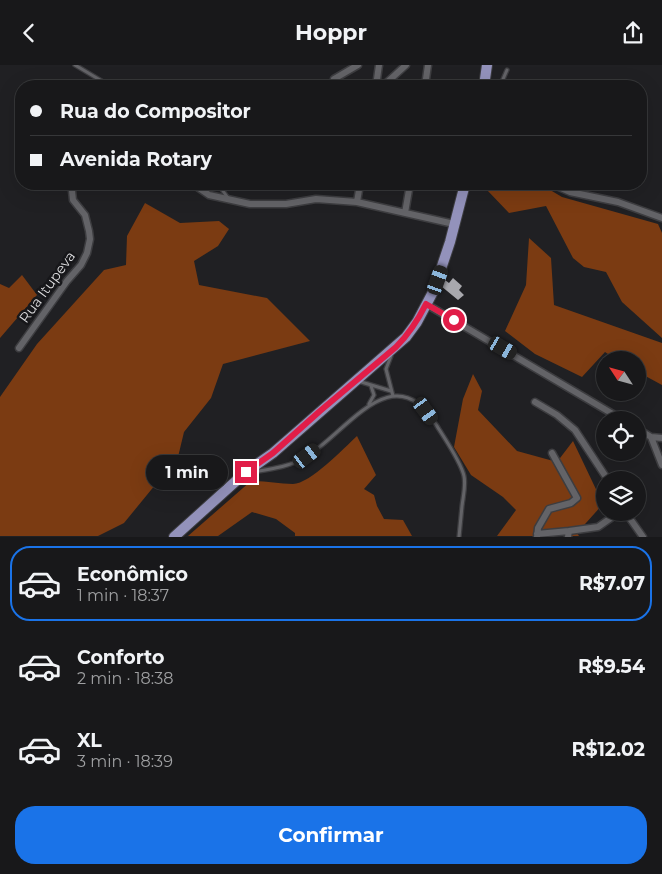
<!DOCTYPE html>
<html lang="pt">
<head>
<meta charset="utf-8">
<style>
  :root { --surface:#18181a; --page:#252527; --text:#f1f3f6; --muted:#9fa0a2; --line:#363739; --accent:#1a73e8 }
  body { margin:0; font-family:Montserrat,sans-serif; background:var(--page); color:var(--text); height:100vh; display:flex; flex-direction:column; font-size:19px; white-space:nowrap }
  * { box-sizing:border-box; margin:0 }
  p { font-size:16px; color:var(--muted) }
  .icon { flex:none; width:28px; height:28px; fill:none; stroke:currentColor; stroke-width:2; stroke-linecap:round; stroke-linejoin:round }
  .map { position:relative; height:472px; overflow:hidden }
  .sheet { display:flex; flex-direction:column; background:var(--surface); flex:1 }
  .sheet>* { flex:none }
  .banner { position:absolute; left:15px; top:15px; width:632px; height:110px; border-radius:20px; box-shadow:0 5px 20px #0002,0 0 0 1px var(--line); display:grid; align-content:center; height:110px; padding:0 15px; background:var(--surface) }
  .needle { width:32px; rotate:306deg }
  .buttons { position:absolute; left:596px; top:286px; display:grid; gap:10px }
  .buttons a { display:grid; place-items:center; width:50px; height:50px; border-radius:50%; background:var(--surface); box-shadow:0 5px 20px #0002,0 0 0 1px var(--line); font-size:25px }
  .end { position:absolute; width:22px; height:22px; margin:-11px; border:6px solid #e11d48; background:#fff; box-shadow:0 0 0 2px #fff }
  .from { border-radius:50% }
  .bubble { position:absolute; height:35px; border-radius:18px; background:var(--surface); box-shadow:0 5px 20px #0002,0 0 0 1px var(--line); font-size:16px; font-weight:700; line-height:35px; text-align:center }
  .car { position:absolute; width:15px; height:30px; margin:-15px -8px; border-radius:6px; box-shadow:0 0 4px 1px #0007; background:linear-gradient(#222 24%,#8ab4d8 0 40%,#222 0 76%,#8ab4d8 0 86%,#222 0) }
  .banner b { display:flex; align-items:center; gap:18px; height:48px; font-size:19px }
  .banner b+b { border-top:1px solid var(--line) }
  .banner i { width:12px; height:12px; background:var(--text) }
  ul { padding:9px 0 0; list-style:none }
  li { display:flex; align-items:center; gap:15px; height:75px; margin:0 10px 8px; padding:0 5px; border:2px solid transparent; border-radius:20px }
  li div { flex:1 }
  li b { display:block; font-size:19px }
  li em { font-style:normal; font-weight:700 }
  li.active { border-color:var(--accent) }
  li>.icon { width:45px; height:45px; stroke-width:1.5 }
  .primary-button { display:flex; gap:10px; margin-top:auto; padding:10px 15px }
  .primary-button a { flex:1; height:58px; border-radius:20px; background:var(--accent); color:#fff; font-size:20px; font-weight:700; line-height:58px; text-align:center }
  header { display:flex; justify-content:space-between; align-items:center; height:65px; padding:0 15px; background:var(--surface); font-size:22px; font-weight:700 }
  .map>svg:first-child { display:block }
  .forest { fill:#7b3b12 }
  .building { fill:#a8a8ad }
  .lines { fill:none; stroke-linecap:round; stroke-linejoin:round }
  .service-casing { stroke:#3d3d40; stroke-width:5.5 }
  .minor-casing { stroke:#3d3d40; stroke-width:9 }
  .primary-casing { stroke:#3d3d40; stroke-width:12 }
  .service { stroke:#636367; stroke-width:3 }
  .minor { stroke:#636367; stroke-width:6 }
  .primary { stroke:#9392bb; stroke-width:10 }
  .route { stroke:#e11d48; stroke-width:6 }
  .labels { text-anchor:middle; dominant-baseline:central; stroke-width:5; stroke-linejoin:round; paint-order:stroke }
  .street-label { font-size:14px; fill:#dedee0; stroke:#17171a }
</style>
</head>
<body>
<header><svg class="icon" aria-label="back" viewBox="0 0 24 24"><path d="M15 5l-7 7 7 7"/></svg>Hoppr<svg class="icon" aria-label="share" viewBox="0 0 24 24"><path d="M12 15V3M7 8l5-5 5 5M5 13v7h14v-7"/></svg></header>
<div class="map">
<svg width="662" height="472" viewBox="0 0 662 472">
  <rect width="100%" height="100%" fill="#202023"/>
  <path class="forest" d="M492,119H540L562,132L658,159L662,168V273L622,237L606,207L584,202L573,193L546,141L509,148L487,125Z
    M145,138L180,158L219,156L229,164L218,181L194,196L199,220L267,233L310,276L223,299L211,333L184,367L178,392L124,458L98,471H0V332L37,279L104,205L126,200L127,171Z
    M529,173L551,193L554,240L662,278V320L638,307V295H617L605,287L582,312L535,289L505,266L526,220Z
    M22,210L37,230L0,273V219L9,223Z
    M473,309L482,326L478,345L517,386L557,397L573,376L603,439L577,468L579,471H497L516,445L503,432L471,410L454,382L463,334Z
    M357,371L376,410L364,424L374,430L377,441L384,454L403,455L412,471H295V468L276,454L252,447L218,471H188L251,416C265,416 279,419 293,419C310,419 344,383 357,371Z"/>
  <path class="building" d="M453,213L462,221L459,225L464,230L458,235L441,221L445,215L449,218Z"/>
  <g class="lines">
    <defs>
      <path id="service" d="M75,0L110,21
        M500,21L507,5
        M218,119L228,133
        M391,291L386,304L393,331
        M358,316L391,326
        M369,339L374,330L371,321
        M252,407C271,404 289,402 306,392C348,366 394,289 437,361C445,374 461,397 464,411C466,421 463,432 462,441C461,451 460,461 459,472"/>
      <path id="minor" d="M334,14L358,0
        M376,21L379,0
        M383,21L406,0
        M425,21L428,0
        M184,119H193L209,130L250,139H286L316,134L357,137L454,159
        M552,119L570,127L618,137L662,153
        M357,137L360,119
        M405,148L410,119
        M426,239L623,355
        M19,283L67,216L81,200L87,188L90,174L89,166L85,150L73,135L72,126L74,119
        M535,337L557,350L575,365L608,415
        M638,364L651,372L662,373
        M651,372L662,400
        M626,448L643,472
        M537,469L569,466
        M537,472L538,463L549,444L571,438L577,433L552,388
        M568,472L569,466L598,462L618,448"/>
      <path id="primary" d="M484,21L487,0
        M174,472L246,407L273,388L406,272L417,257L434,225L450,177L465,119"/>
    </defs>
    <use href="#service" class="service-casing"/>
    <use href="#minor" class="minor-casing"/>
    <use href="#primary" class="primary-casing"/>
    <use href="#service" class="service"/>
    <use href="#minor" class="minor"/>
    <use href="#primary" class="primary"/>
  </g>
  <g class="lines">
    <path class="route" d="M246,407L273,388L320,346L396,282C409,269 418,255 426,239L454,255"/>
  </g>
  <g class="labels">
    <g class="street-label">
      <text transform="translate(47 222) rotate(-54)">Rua Itupeva</text>
    </g>
  </g>
</svg>
<div class="buttons">
<a><svg class="needle" viewBox="-14 -14 28 28"><path d="M0-13l5 13h-10z" fill="#e53935"/><path d="M0 13l5-13h-10z" fill="#9fa0a2"/></svg></a>
<a><svg class="icon" aria-label="locate" viewBox="0 0 24 24"><circle cx="12" cy="12" r="6"/><path d="M12 2v4M12 18v4M2 12h4M18 12h4"/></svg></a>
<a><svg class="icon" aria-label="layers" viewBox="0 0 24 24"><path d="M12 4l9 5-9 5-9-5zM3 14l9 5 9-5"/></svg></a>
</div>
<i class="end from" style="left:454px;top:255px"></i>
<i class="end" style="left:246px;top:407px"></i>
<div class="bubble" style="left:146px;top:390px;width:82px">1 min</div>
<i class="car" style="left:438px;top:215px;rotate:20deg"></i>
<i class="car" style="left:503px;top:283px;rotate:120deg"></i>
<i class="car" style="left:426px;top:346px;rotate:144deg"></i>
<i class="car" style="left:307px;top:391px;rotate:53deg"></i>
<div class="banner">
<b><i class="from"></i>Rua do Compositor</b>
<b><i></i>Avenida Rotary</b>
</div>
</div>
<section class="sheet">
<ul>
<li class="active"><svg class="icon" aria-label="car" viewBox="0 0 24 24"><path d="M5 17H2v-5l4-1 3-4h7l3 4 3 1v5h-3M9 17h6M6 11h13"/><circle cx="7" cy="17" r="2"/><circle cx="17" cy="17" r="2"/></svg><div><b>Econômico</b><p>1 min · 18:37</p></div><em>R$7.07</em></li>
<li><svg class="icon" aria-label="car" viewBox="0 0 24 24"><path d="M5 17H2v-5l4-1 3-4h7l3 4 3 1v5h-3M9 17h6M6 11h13"/><circle cx="7" cy="17" r="2"/><circle cx="17" cy="17" r="2"/></svg><div><b>Conforto</b><p>2 min · 18:38</p></div><em>R$9.54</em></li>
<li><svg class="icon" aria-label="car" viewBox="0 0 24 24"><path d="M5 17H2v-5l4-1 3-4h7l3 4 3 1v5h-3M9 17h6M6 11h13"/><circle cx="7" cy="17" r="2"/><circle cx="17" cy="17" r="2"/></svg><div><b>XL</b><p>3 min · 18:39</p></div><em>R$12.02</em></li>
</ul>
<div class="primary-button"><a>Confirmar</a></div>
</section>
</body>
</html>
